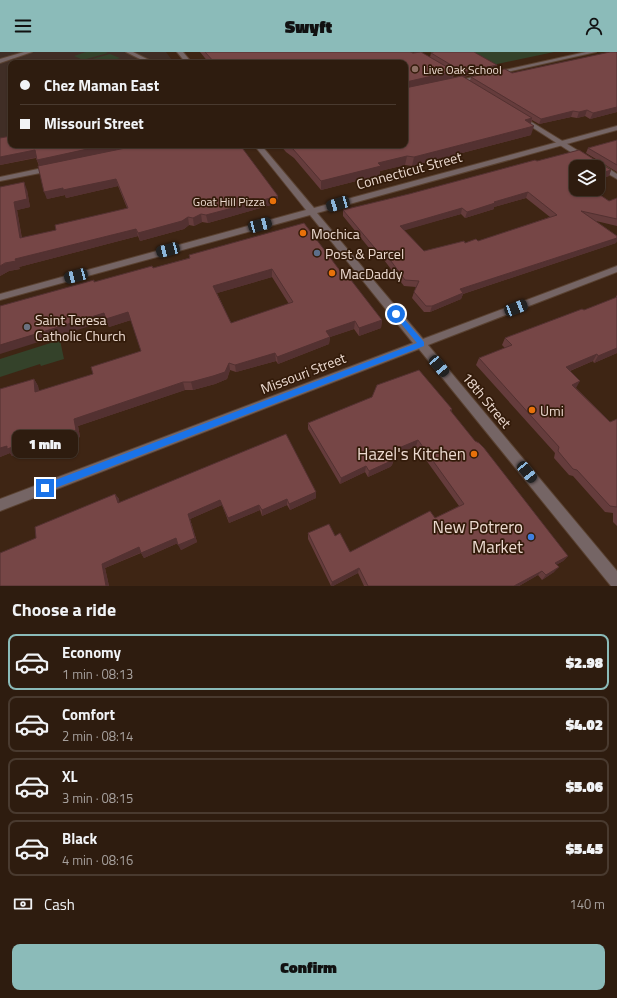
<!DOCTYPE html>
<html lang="en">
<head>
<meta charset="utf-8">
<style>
  :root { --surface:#2e1c0f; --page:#3a291d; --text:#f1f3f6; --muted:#a7a19e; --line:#493a2f; --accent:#8bbbb9 }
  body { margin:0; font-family:"Titillium Web",sans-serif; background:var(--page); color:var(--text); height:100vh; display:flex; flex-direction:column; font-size:15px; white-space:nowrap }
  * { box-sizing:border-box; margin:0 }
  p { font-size:13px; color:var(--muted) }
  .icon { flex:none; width:22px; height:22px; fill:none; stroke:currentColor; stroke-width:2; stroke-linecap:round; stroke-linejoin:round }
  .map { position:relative; height:534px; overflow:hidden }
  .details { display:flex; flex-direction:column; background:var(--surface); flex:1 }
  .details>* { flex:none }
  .top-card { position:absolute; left:8px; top:8px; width:400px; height:88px; border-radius:8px; box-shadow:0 1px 3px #0004,0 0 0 1px var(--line); display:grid; align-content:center; height:88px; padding:0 12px; background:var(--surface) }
  .controls { position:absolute; left:569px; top:108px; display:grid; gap:8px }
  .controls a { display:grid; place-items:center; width:36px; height:36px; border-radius:8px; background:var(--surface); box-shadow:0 1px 3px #0004,0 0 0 1px var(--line); font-size:20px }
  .end { position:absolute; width:18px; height:18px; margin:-9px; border:5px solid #1a73e8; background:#fff; box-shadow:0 0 0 2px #fff }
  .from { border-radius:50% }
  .bubble { position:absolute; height:28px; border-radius:8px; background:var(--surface); box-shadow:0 1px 3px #0004,0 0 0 1px var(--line); font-size:13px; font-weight:800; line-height:28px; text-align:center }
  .car { position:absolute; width:12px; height:24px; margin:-12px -6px; border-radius:5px; box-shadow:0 0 3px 1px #0007; background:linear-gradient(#222 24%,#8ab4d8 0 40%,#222 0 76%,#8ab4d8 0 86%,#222 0) }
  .top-card b { display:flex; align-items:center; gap:14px; height:38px; font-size:15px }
  .top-card b+b { border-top:1px solid var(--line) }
  .top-card i { width:10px; height:10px; background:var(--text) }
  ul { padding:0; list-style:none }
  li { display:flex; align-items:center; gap:12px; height:56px; margin:0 8px 6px; padding:0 4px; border:2px solid var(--line); border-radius:8px }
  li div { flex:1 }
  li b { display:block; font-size:15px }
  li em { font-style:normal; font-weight:800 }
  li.active { border-color:var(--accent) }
  li>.icon { width:36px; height:36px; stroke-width:1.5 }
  h2 { padding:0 12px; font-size:18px; line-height:48px }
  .pay { display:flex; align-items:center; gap:10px; height:44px; padding:0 12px; font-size:15px }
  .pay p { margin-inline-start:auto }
  .cta { display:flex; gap:8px; margin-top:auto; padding:8px 12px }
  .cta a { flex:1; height:46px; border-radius:8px; background:var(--accent); color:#111; font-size:16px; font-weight:800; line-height:46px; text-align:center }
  header { display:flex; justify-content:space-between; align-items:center; height:52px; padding:0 12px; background:var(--accent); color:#111; font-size:18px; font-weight:800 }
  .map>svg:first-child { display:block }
  .education { fill:#402e26 }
  .green { fill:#34422a }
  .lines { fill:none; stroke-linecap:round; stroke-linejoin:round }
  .service-casing { stroke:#5a4232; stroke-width:2 }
  .minor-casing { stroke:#5a4232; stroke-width:2 }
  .tertiary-casing { stroke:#5a4232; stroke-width:2 }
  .service { fill:#756565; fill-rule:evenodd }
  .minor { fill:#756565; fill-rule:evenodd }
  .tertiary { fill:#756565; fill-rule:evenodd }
  .wall { fill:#653c3c; fill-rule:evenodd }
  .shaded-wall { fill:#533131 }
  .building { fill:#764646; stroke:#533131; fill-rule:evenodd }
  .route { fill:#1a73e8 }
  .education-dot { fill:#8d6e63; stroke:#331b0a; stroke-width:1.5 }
  .food-dot { fill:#e8710a; stroke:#331b0a; stroke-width:1.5 }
  .service-dot { fill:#5c6f8a; stroke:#331b0a; stroke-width:1.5 }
  .worship-dot { fill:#6b7280; stroke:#331b0a; stroke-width:1.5 }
  .shop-dot { fill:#3f7fe0; stroke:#331b0a; stroke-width:1.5 }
  .labels { text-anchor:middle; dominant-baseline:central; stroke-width:3.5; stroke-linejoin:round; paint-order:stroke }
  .far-poi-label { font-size:12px; fill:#ecdad0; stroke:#331b0a; text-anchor:start }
  .street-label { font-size:14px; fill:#ecdad0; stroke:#331b0a }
  .poi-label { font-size:14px; fill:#ecdad0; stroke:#331b0a; text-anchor:start }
  .near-poi-label { font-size:17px; fill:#ecdad0; stroke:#331b0a; text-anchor:end }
</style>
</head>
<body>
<header><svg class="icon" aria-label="menu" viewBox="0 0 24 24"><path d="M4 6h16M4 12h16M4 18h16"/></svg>Swyft<svg class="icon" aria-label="person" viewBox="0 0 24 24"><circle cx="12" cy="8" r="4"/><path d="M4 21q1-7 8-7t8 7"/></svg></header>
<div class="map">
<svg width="617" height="534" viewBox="0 0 617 534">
  <rect width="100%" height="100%" fill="#3e2514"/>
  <path class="education" d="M0,0H166L174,11H11V83L0,88Z"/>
  <path class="green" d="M86,0H106L108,1L83,8L74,4Z
    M431,0H554L464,19Z
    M110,2L120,6C109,10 95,15 85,9Z
    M60,288L64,307L41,314L40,312L0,325V307Z"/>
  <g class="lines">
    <defs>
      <path id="service" d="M24,0H32L0,11V7Z
        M126,0H133L155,11H148Z"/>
      <path id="minor" d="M177,0H183L192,11H186Z
        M586,0H596L454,32L451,30Z
        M617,74V78L317,161L423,287L617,214V220L428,293L617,519V534H611L419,297L0,459V447L413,291L310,163L0,248V242L306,158L254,93H261L314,156Z
        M52,114H55V118L0,129V125Z"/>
      <path id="tertiary" d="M521,66H525L590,106L586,108H583L521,68Z
        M596,112H602L617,122V127L598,116L595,114Z"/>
    </defs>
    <use href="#service" class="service-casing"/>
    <use href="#minor" class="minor-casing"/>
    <use href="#tertiary" class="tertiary-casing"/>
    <use href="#service" class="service"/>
    <use href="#minor" class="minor"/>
    <use href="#tertiary" class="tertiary"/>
  </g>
  <path class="wall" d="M200,0H410L413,1L430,5L431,1L496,18L463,25L470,29L471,25L512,21L617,0V60L590,67L585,64L577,66L571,65L539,72L532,68L531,72V83L412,114L405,113L380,119V123L321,138L294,106L286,100L280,93H405V11H209ZM454,20L461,24L453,26Z
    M0,86L278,151L208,171L202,170L194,174L189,173L184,177L140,189L138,184L19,215L20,217L9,219L0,224V135L27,138L30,155L17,158L22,186L56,178L127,156L118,134L66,146L65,143L47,147L39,114L36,106L0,113Z
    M617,88V120L586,101L588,96Z
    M579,98L611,118L609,124L598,127V115H576V137H591L609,149L617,146V174L596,169L617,184V188L616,191L463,242L461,247L430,260H424L412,246L414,240L416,235L404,234L384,208L378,207L343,164V158L409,142L535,108L537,109ZM526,146L550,165L478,189L476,187L465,191L464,189L424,199L404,178L461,162L465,166L494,157V155Z
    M189,203L341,220L382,268L381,276L359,284L354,277L330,285L329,292L278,312L276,309L236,320L230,318L227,327L215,332L193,338H185L78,374L80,385L55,394L52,390L12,404L10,401L0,405V337L34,327L38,334L39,339L93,322L141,299L131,268L109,275L94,230L153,216L189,206ZM272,225L289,252L231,271L217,241Z
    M617,243V301L594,311L593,309L570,319L576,336L610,370L617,367V474L613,470V461L605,460L573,424L569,423L554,406L555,401L476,313L479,306L505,296L502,293L505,286L584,258L615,246Z
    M452,357L451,360L568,504L563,509L556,513L554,520L542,528L538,523L519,534H364L358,521L333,534H331L308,487V481L335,484L350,500L435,466L459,454L416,394L392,404L394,407L392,413L390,415L368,425L365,420L340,432L308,377V371Z
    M115,442L119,447V451L316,446L290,458L287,453L262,464L260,458L229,471L222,453L190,467L197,490L181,498L178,491L144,506L141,501L105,516L109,534H0L36,486Z"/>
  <path class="shaded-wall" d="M497,13L496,18L462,25L463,20Z
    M454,19L452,27L405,37L406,30Z
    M617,55V60L590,67L593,61Z
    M587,58L585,64L577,66L579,60Z
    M573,59L571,65L539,72L541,67Z
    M532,66L530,75L525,68Z
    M534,74L531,83L412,114L414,105Z
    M106,93H143L40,115L37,108Z
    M35,98L38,105L0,113V105Z
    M407,104L405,113L380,119V123L321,138V129L378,111Z
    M611,118L609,124L598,127V122Z
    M116,127L118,134L66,146L65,143L47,147L44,140L63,136Z
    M24,130L27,138L30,155L17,158L23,194L20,186L14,150Z
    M528,140L526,146L494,155V157L465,166L467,160L494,150Z
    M278,144V151L208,171L206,163Z
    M462,156L461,162L399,180L400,174Z
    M201,162L202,170L194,174L193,166Z
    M188,165L189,173L184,177L140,189L138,181Z
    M136,177L138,184L19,215L20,217L9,219L0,224V214L15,207Z
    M617,186V188L616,191L463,242L461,247L430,260L432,254L460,237Z
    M272,217V225L214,242L213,234Z
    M128,260L131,268L109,275L106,269L0,302V293L104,261Z
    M382,268L381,276L359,284V276Z
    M355,269L354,277L330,285L329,292L278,312L277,305L326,279Z
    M617,296V301L594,311L598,304Z
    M275,301L276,309L236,320L235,313Z
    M597,302L593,309L562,322L566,315Z
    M229,311L230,318L227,327L215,332L193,338L191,330Z
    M34,327L38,334L40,348L35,340Z
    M580,329L576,336L568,339L572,333Z
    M183,330L185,338L78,374L80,385L55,394L52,390L12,404L10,401L0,405V396L74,367Z
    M418,388L416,394L388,406L389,400Z
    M394,407L392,413L390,415L368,425L369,419Z
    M366,414L365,420L340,432L341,426Z
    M316,440V446L290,458L289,452Z
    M115,442L119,447L121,457L118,451Z
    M287,447V453L262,464V458Z
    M220,448L222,453L190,467L197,490L181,498L178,493L188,462Z
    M259,453L260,458L229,471L228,466Z
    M176,486L178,491L144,506L141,501Z
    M139,495L142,500L105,516L109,534H106L102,512Z
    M568,504L563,509L551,516L555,511Z
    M559,515L554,520L542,528L546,523Z
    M359,516L358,521L333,534H331L332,530Z
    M542,519L538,523L519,534H514Z"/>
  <path class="building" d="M205,0H410L413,1L421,0L454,19L406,30L405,36L462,24L532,66L525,68L534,74L414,105L407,104L378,111L381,114L321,129L293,97L288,93H405V11H215Z
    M434,0H474L497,13L463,20L431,1Z
    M610,0H617V55L593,61L587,58L579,60L573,59L541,67L471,25L505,17L512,21Z
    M11,84V93H106L37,108L35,98L0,105V86Z
    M617,88V113L588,96Z
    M140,93H240L278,144L206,163L201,162L193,166L188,165L182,169L138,181L136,177L15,207L16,209L5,211L0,214V135L24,130L27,147L14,150L20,186L56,178L55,173L128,156L116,127L63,138V136L44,140L38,114Z
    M579,98L611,118L598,122V115H576V137H591L609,149L617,146V167L581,159L617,184V186L460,237L463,241L432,254H426L414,240L419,229L405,228L385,201H379L343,158L409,142L535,108L537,109ZM528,140L557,163L478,189L476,187L465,191L464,189L424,199L400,174L462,156L467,160L495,151L494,150Z
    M304,171L341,220L344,219L382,268L359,276L355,269L326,279L330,285L277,305L275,301L235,313L229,311L225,320L213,324L191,330H183L74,367L76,378L50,387L49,382L7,397V394L0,396V337L34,327L35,340L93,322L91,315L141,299L128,260L106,267L104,261L0,293V254L94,228V230L152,214L153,216L190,206L189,203ZM272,217L293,250L231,271L213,234Z
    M617,245V296L598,304L597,302L566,315L580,329L572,333L610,370L617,367V455L610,454L577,418L573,417L558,399L559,395L479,306L512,293L505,286L582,257L584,258Z
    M419,318L452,357L450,358L475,389L479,391L484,396L568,504L555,511L559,515L546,523L542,519L514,534H368L359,516L332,530L308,481L329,472L335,484L340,481L350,500L430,459L435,466L464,452L418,388L389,400L394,407L391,409L369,419L366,414L341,426L308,371L372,345L377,333Z
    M286,382L316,440L289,452L287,447L262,458L259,453L228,466L220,448L188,462L195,486L178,493L176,486L141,501L139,495L102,512L106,534H0V501L36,486L35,475L115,442L118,451Z"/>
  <path class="route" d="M396,259L398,260L424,290V294L45,440L42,439L40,436L42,433L417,291L394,263V260Z"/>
  <circle class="education-dot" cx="415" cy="17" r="4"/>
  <g class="food-dot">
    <circle cx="273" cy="149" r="4"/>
    <circle cx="303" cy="181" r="4"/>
    <circle cx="332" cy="221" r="4"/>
    <circle cx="532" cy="358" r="4"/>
    <circle cx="474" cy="402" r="4"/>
  </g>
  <circle class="service-dot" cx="317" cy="201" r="4"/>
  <circle class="worship-dot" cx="27" cy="275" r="4"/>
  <circle class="shop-dot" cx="531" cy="485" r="4"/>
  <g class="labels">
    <g class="far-poi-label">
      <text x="423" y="17">Live Oak School</text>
      <text x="265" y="149" text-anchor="end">Goat Hill Pizza</text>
    </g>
    <g class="street-label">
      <text transform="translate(409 118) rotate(-15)">Connecticut Street</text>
      <text transform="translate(303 321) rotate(-21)">Missouri Street</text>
      <text transform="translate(487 348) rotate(50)">18th Street</text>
    </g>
    <g class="poi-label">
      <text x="311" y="181">Mochica</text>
      <text x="325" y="201">Post &amp; Parcel</text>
      <text x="340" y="221">MacDaddy</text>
      <text x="35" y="267">Saint Teresa<tspan x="35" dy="16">Catholic Church</tspan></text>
      <text x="540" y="358">Umi</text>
    </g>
    <g class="near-poi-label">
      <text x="466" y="402">Hazel's Kitchen</text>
      <text x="523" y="475">New Potrero<tspan x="523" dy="20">Market</tspan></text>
    </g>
  </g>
</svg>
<div class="controls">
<a><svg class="icon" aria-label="layers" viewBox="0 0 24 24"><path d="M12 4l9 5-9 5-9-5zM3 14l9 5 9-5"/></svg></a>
</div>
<i class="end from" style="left:396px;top:262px"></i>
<i class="end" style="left:45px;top:436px"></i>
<div class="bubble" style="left:12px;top:378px;width:66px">1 min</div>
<i class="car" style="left:338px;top:152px;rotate:254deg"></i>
<i class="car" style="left:260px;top:173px;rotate:75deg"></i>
<i class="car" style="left:168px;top:198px;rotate:255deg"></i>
<i class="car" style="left:76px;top:224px;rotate:255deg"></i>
<i class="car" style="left:516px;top:256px;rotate:69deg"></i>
<i class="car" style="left:439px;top:314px;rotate:140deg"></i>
<i class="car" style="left:527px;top:420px;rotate:141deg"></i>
<div class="top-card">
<b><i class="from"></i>Chez Maman East</b>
<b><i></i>Missouri Street</b>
</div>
</div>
<section class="details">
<h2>Choose a ride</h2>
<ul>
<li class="active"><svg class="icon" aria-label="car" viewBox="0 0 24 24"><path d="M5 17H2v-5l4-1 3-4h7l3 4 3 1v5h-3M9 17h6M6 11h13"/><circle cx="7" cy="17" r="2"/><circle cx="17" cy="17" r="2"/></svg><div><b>Economy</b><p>1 min · 08:13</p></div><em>$2.98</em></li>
<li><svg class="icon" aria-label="car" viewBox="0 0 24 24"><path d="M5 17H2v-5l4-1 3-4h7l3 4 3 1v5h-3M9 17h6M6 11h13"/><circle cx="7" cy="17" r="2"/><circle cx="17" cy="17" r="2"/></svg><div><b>Comfort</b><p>2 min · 08:14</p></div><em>$4.02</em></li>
<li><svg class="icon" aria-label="car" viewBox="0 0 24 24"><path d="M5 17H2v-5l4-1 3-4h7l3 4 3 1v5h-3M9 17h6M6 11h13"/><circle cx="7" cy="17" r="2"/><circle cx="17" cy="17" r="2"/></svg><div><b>XL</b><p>3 min · 08:15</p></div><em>$5.06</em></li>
<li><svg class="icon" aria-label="car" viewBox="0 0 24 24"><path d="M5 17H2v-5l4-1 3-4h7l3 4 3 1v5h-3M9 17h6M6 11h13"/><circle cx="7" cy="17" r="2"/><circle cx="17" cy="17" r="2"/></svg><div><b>Black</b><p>4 min · 08:16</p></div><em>$5.45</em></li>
</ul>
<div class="pay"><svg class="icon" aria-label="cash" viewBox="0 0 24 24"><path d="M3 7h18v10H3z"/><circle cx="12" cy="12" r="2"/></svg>Cash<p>140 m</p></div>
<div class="cta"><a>Confirm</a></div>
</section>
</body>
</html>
